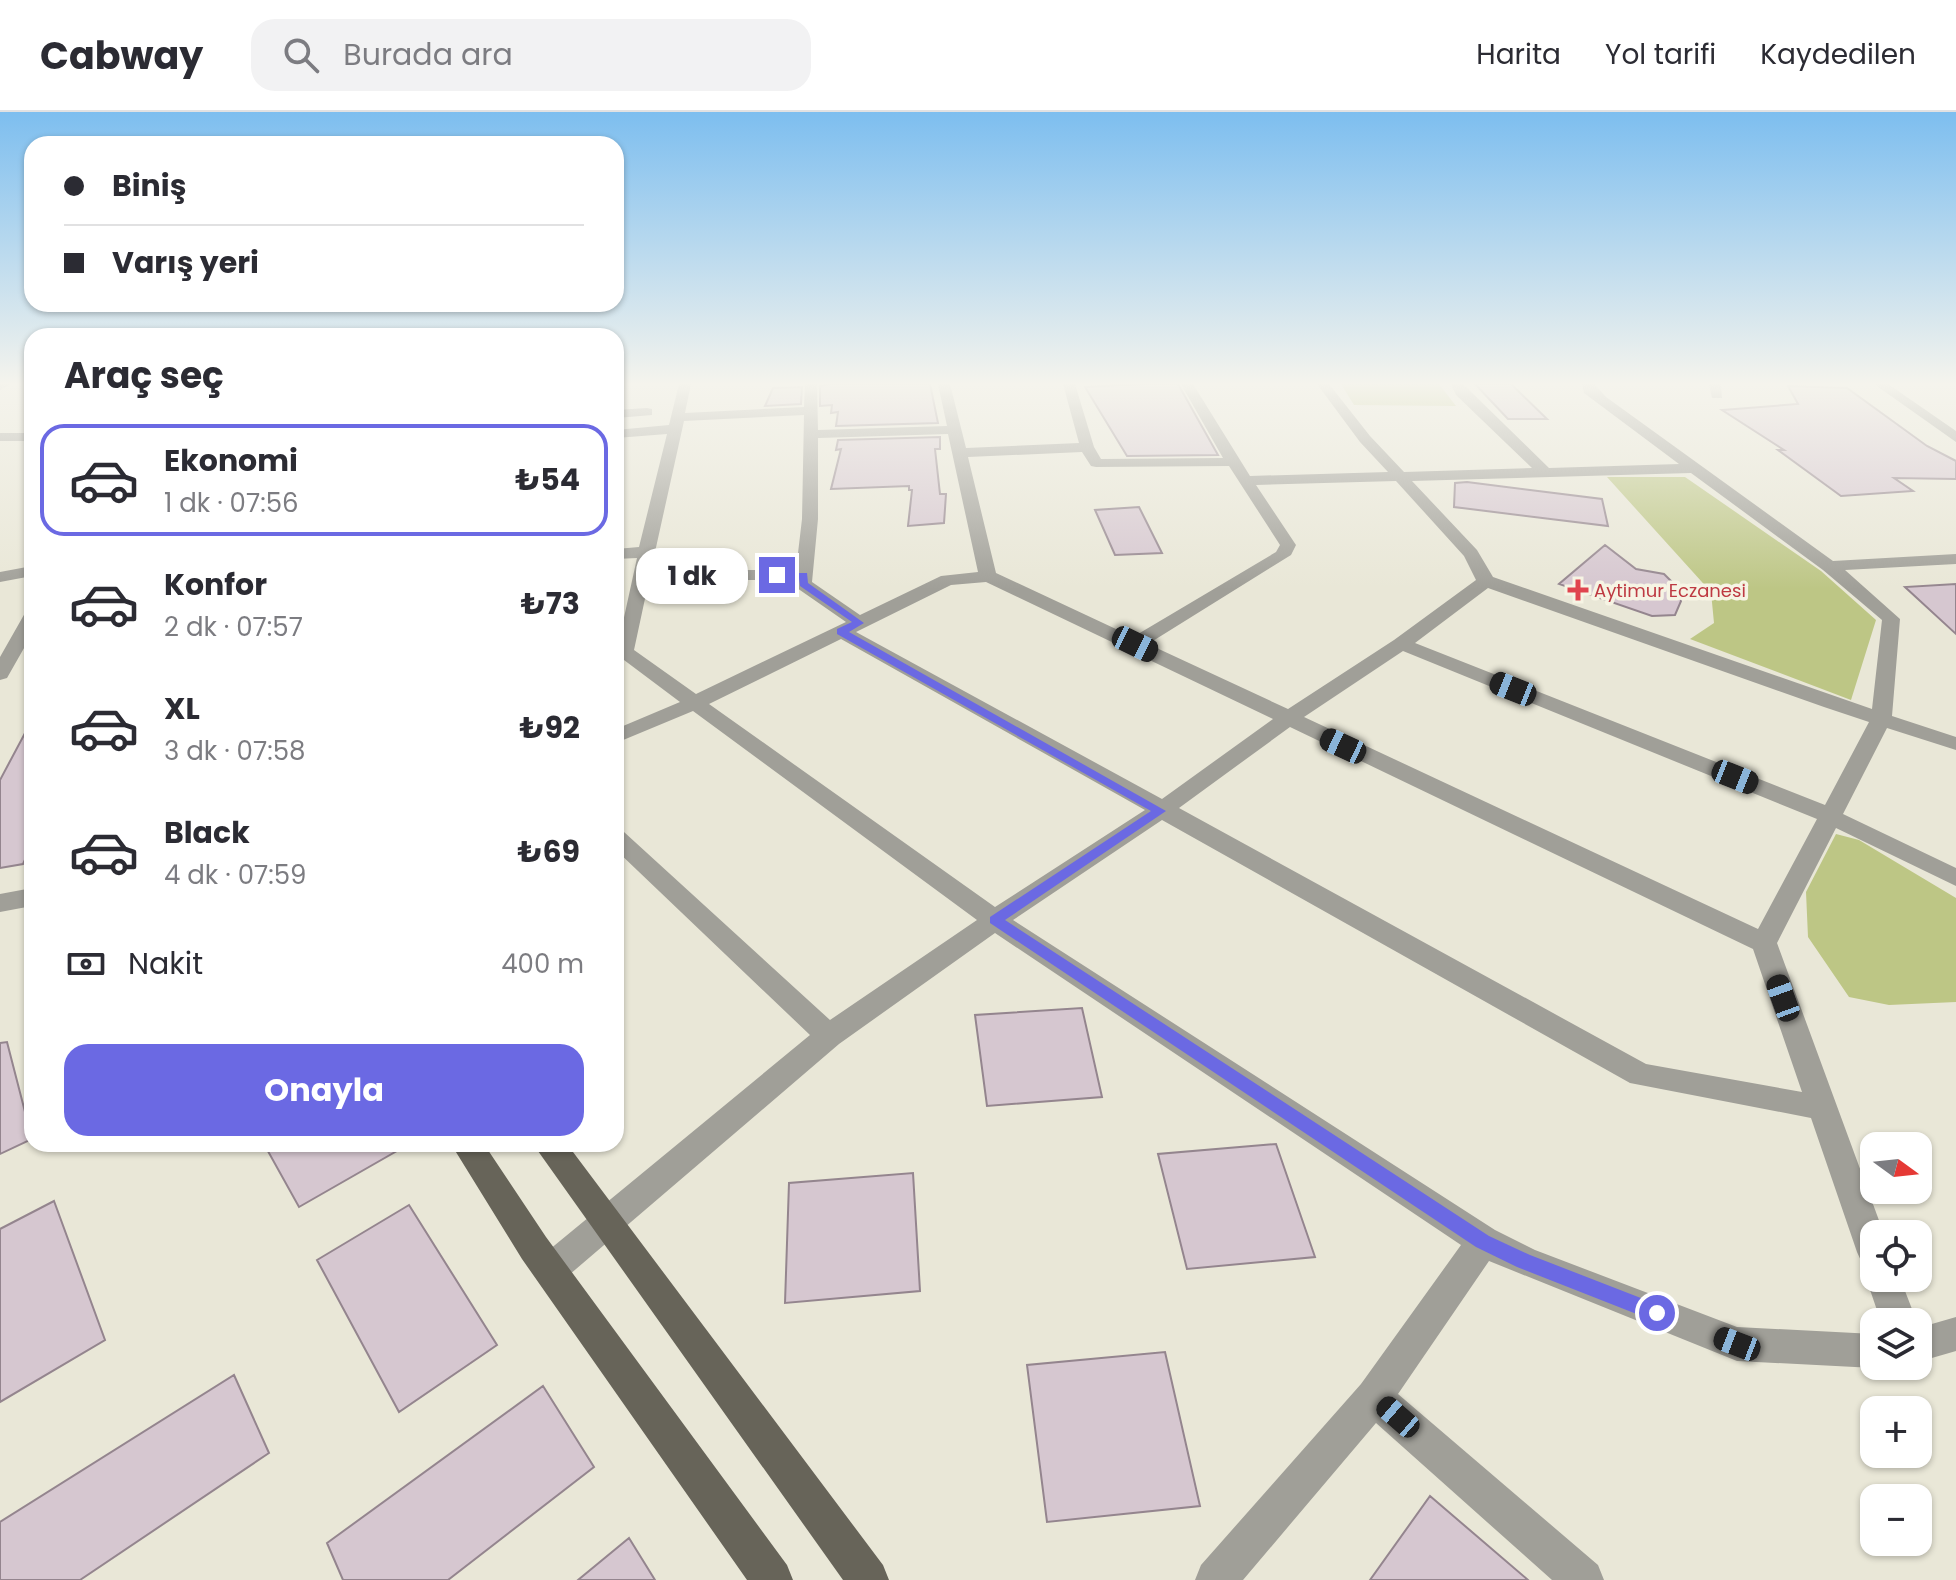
<!DOCTYPE html>
<html lang="tr">
<head>
<meta charset="utf-8">
<style>
  :root { --surface:#fff; --page:#f2f2f3; --text:#2b2b33; --muted:#7c7c81; --line:#e1e1e2; --accent:#6b69e3 }
  body { margin:0; font-family:Poppins,sans-serif; background:var(--page); color:var(--text); height:100vh; display:flex; flex-direction:column; font-size:30px; white-space:nowrap }
  * { box-sizing:border-box; margin:0 }
  p { font-size:26px; color:var(--muted) }
  .icon { flex:none; width:44px; height:44px; fill:none; stroke:currentColor; stroke-width:2; stroke-linecap:round; stroke-linejoin:round }
  .map { position:relative; flex:1; overflow:hidden }
  .sheet { position:absolute; left:24px; top:216px; width:600px; height:824px; display:flex; flex-direction:column; background:var(--surface); border-radius:24px; box-shadow:0 2px 6px #0004 }
  .sheet>* { flex:none }
  .banner { position:absolute; left:24px; top:24px; width:600px; height:176px; border-radius:24px; box-shadow:0 2px 6px #0004; display:grid; align-content:center; height:176px; padding:0 40px; background:var(--surface) }
  .needle { width:52px; rotate:105deg }
  .controls { position:absolute; left:1860px; top:1020px; display:grid; gap:16px }
  .controls a { display:grid; place-items:center; width:72px; height:72px; border-radius:16px; background:var(--surface); box-shadow:0 2px 6px #0004; font-size:40px }
  .end { position:absolute; width:36px; height:36px; margin:-18px; border:10px solid #6b69e3; background:#fff; box-shadow:0 0 0 4px #fff }
  .from { border-radius:50% }
  .bubble { position:absolute; height:56px; border-radius:24px; background:var(--surface); box-shadow:0 2px 6px #0004; font-size:26px; font-weight:700; line-height:56px; text-align:center }
  .car { position:absolute; width:24px; height:48px; margin:-24px -12px; border-radius:10px; box-shadow:0 0 6px 2px #0007; background:linear-gradient(#222 24%,#8ab4d8 0 40%,#222 0 76%,#8ab4d8 0 86%,#222 0) }
  .banner b { display:flex; align-items:center; gap:28px; height:76px; font-size:30px }
  .banner b+b { border-top:2px solid var(--line) }
  .banner i { width:20px; height:20px; background:var(--text) }
  ul { padding:0; list-style:none }
  li { display:flex; align-items:center; gap:24px; height:112px; margin:0 16px 12px; padding:0 24px; border:4px solid transparent; border-radius:24px }
  li div { flex:1 }
  li b { display:block; font-size:30px }
  li em { font-style:normal; font-weight:700 }
  li.active { border-color:var(--accent) }
  li>.icon { width:72px; height:72px; stroke-width:1.5 }
  h2 { padding:0 40px; font-size:36px; line-height:96px }
  .pay { display:flex; align-items:center; gap:20px; height:88px; padding:0 40px; font-size:30px }
  .pay p { margin-inline-start:auto }
  .cta { display:flex; gap:16px; margin-top:auto; padding:16px 40px }
  .cta a { flex:1; height:92px; border-radius:24px; background:var(--accent); color:#fff; font-size:32px; font-weight:700; line-height:92px; text-align:center }
  header { display:flex; align-items:center; gap:48px; box-sizing:border-box; height:112px; padding:0 40px; background:var(--surface); border-bottom:2px solid var(--line) }
  header strong { font-size:38px }
  nav { display:flex; gap:44px; margin-inline-start:auto; font-size:28px }
  .search { width:560px; height:72px; background:var(--page); display:flex; align-items:center; gap:20px; box-sizing:border-box; padding:0 28px; border-radius:24px; color:var(--muted); font-size:30px }
  .map>svg:first-child { display:block }
  .green { fill:#bdc685 }
  .building { fill:#d6c7d0; stroke:#94858e; stroke-width:2 }
  .lines { fill:none; stroke-linecap:round; stroke-linejoin:round }
  .minor { fill:#a09f98; fill-rule:evenodd }
  .major { fill:#676459; fill-rule:evenodd }
  .route { fill:#6b69e3 }
  .health-dot { fill:#e0444e; stroke:#f6f4e4; stroke-width:3 }
  .labels { text-anchor:middle; dominant-baseline:central; stroke-width:7; stroke-linejoin:round; paint-order:stroke }
  .far-health-label { font-size:18px; fill:#be3a42; stroke:#f6f4e4; text-anchor:start }
</style>
</head>
<body>
<header>
<strong>Cabway</strong>
<div class="search"><svg class="icon" aria-label="search" viewBox="0 0 24 24"><circle cx="10" cy="10" r="6"/><path d="M15 15l6 6"/></svg>Burada ara</div>
<nav><a>Harita</a><a>Yol tarifi</a><a>Kaydedilen</a></nav>
</header>
<div class="map">
<svg width="1956" height="1468" viewBox="0 0 1956 1468">
  <rect width="100%" height="100%" fill="#e9e7d7"/>
  <path class="green" d="M1341,272H1439L1456,294L1354,293Z
    M1607,365H1685L1821,459L1876,508L1851,588L1690,527L1714,511L1711,480Z
    M1836,722L1859,728L1956,786V890L1889,893L1849,885L1808,825L1806,780Z"/>
  <path class="building" d="M830,272H930L938,311L836,314L838,300L831,301L832,293L820,294V274Z
    M1146,272H1178L1218,343L1127,344L1085,275Z
    M1475,272H1511L1547,307H1508Z
    M1788,274L1847,276L1927,334L1956,349V367L1894,366L1913,379L1841,384L1778,338H1784L1722,298L1798,292Z
    M802,275L801,292L765,294L773,276Z
    M940,325V337H935L940,382H946L944,411L908,414L912,378H909V374L831,377L841,337L836,338L838,328Z
    M1467,370L1602,387L1608,414L1454,395L1455,371Z
    M1139,395L1162,441L1115,443L1095,398Z
    M1605,433L1636,457L1664,462L1680,478L1681,489L1675,503L1652,504L1559,472Z
    M1956,472V522L1905,475Z
    M32,608V733L23,752L0,756V668Z
    M1082,896L1102,985L987,994L975,903Z
    M7,930L32,1027L0,1042V931Z
    M264,1032H409L299,1095Z
    M1276,1032L1315,1145L1187,1157L1158,1042Z
    M913,1061L920,1179L785,1191L789,1071Z
    M54,1089L105,1228L0,1290V1117Z
    M409,1093L497,1233L399,1300L317,1148Z
    M1165,1240L1200,1394L1047,1410L1027,1253Z
    M234,1263L269,1341L80,1468H0V1410Z
    M543,1274L594,1355L448,1468H343L327,1431Z
    M1430,1384L1528,1468H1370Z
    M629,1426L655,1468H578Z"/>
  <g class="lines">
    <path class="minor" d="M0,272H10L0,278Z
      M679,272H691L685,301L804,295L805,272H817L818,318L947,314L938,272H950L966,336L1079,331L1063,272H1075L1094,335L1101,347L1223,346L1181,272H1193L1250,364L1388,360L1360,330L1317,272H1329L1370,324L1404,360L1532,356L1456,283L1451,272H1463L1549,356L1679,352L1584,281L1582,272H1594L1606,285L1833,449L1956,442V452L1845,458L1900,507L1892,604L1956,625V638L1887,616L1843,702L1956,756V774L1836,716L1777,831L1884,1122H1874V1166H1900L1917,1210H1881L1866,1166L1872,1154L1862,1151L1857,1140L1811,1006L1630,971L1162,708L1013,808L1495,1118L1535,1138L1737,1215L1874,1222V1254H1880L1874,1256L1737,1249L1489,1149L1398,1282L1598,1453L1604,1468H1552L1376,1311L1243,1468H1195L1201,1453L1361,1272L1461,1133L995,821L839,932L562,1169L550,1174L538,1169L533,1158L538,1147L810,923L616,738V717L624,720L830,908L977,808L693,599L616,631V617L680,590L616,542L637,446L616,447V437L639,435L667,322L616,326V318L669,313ZM804,303L802,407L796,458H651L684,309ZM948,322L978,460L941,464L860,503L812,470L818,407V326ZM1082,340L1091,354L1096,355L1229,354L1280,433L1276,440L1133,525L996,461L968,345ZM1691,361L1823,458L1882,508L1872,597L1493,465L1477,438L1412,369ZM1396,369L1464,444L1476,468L1394,528L1288,597L1148,532L1291,443L1296,433L1256,373ZM649,468H795L797,476L846,510L696,582L634,538ZM986,470L1273,607L1162,687L856,520L951,473ZM1488,476L1824,595L1869,610L1825,693L1415,531ZM841,527L1145,698L995,795L709,592ZM1403,539L1817,707L1758,817L1304,605ZM1290,615L1753,837L1802,980L1646,952L1179,696Z
      M1709,272H1721L1722,286H1712Z
      M1874,272H1888L1956,319V330Z
      M647,296L652,297V303L616,306V298Z
      M0,321H32V329H0Z
      M32,454V464L0,470V460Z
      M32,499V522L7,566L0,568V545L25,501Z
      M32,776V794L0,800V782Z
      M1956,1205V1239L1918,1250V1216Z"/>
    <path class="major" d="M451,1032H484L546,1125L787,1453L793,1468H747L522,1147Z
      M533,1032H567L883,1453L889,1468H843Z"/>
  </g>
  <linearGradient id="sky" x2="0" y2="1"><stop stop-color="#7dbeef"/><stop offset="0.57" stop-color="#f5f4ed"/><stop offset="1" stop-color="#f5f4ed" stop-opacity="0"/></linearGradient>
  <rect width="1956" height="477" fill="url(#sky)"/>
  <path class="route" d="M777,461H807L808,471L864,511L849,520L1166,699L1005,808L1489,1124L1530,1143L1664,1195L1666,1201L1664,1208L1657,1210L1517,1155L1476,1135L990,811V805L1151,699L837,522V517L852,510L800,474L799,466L774,465Z"/>
  <path class="health-dot" d="M1574 466h8v8h8v8h-8v8h-8v-8h-8v-8h8z"/>
  <g class="labels">
    <g class="far-health-label">
      <text x="1594" y="478">Aytimur Eczanesi</text>
    </g>
  </g>
</svg>
<div class="controls">
<a><svg class="needle" viewBox="-14 -14 28 28"><path d="M0-13l5 13h-10z" fill="#e53935"/><path d="M0 13l5-13h-10z" fill="#7c7c81"/></svg></a>
<a><svg class="icon" aria-label="locate" viewBox="0 0 24 24"><circle cx="12" cy="12" r="6"/><path d="M12 2v4M12 18v4M2 12h4M18 12h4"/></svg></a>
<a><svg class="icon" aria-label="layers" viewBox="0 0 24 24"><path d="M12 4l9 5-9 5-9-5zM3 14l9 5 9-5"/></svg></a>
<a>+</a>
<a>−</a>
</div>
<i class="end from" style="left:1657px;top:1201px"></i>
<i class="end" style="left:777px;top:463px"></i>
<div class="bubble" style="left:636px;top:436px;width:112px">1 dk</div>
<i class="car" style="left:1135px;top:532px;rotate:116deg"></i>
<i class="car" style="left:1513px;top:577px;rotate:292deg"></i>
<i class="car" style="left:1343px;top:634px;rotate:295deg"></i>
<i class="car" style="left:1735px;top:665px;rotate:112deg"></i>
<i class="car" style="left:1783px;top:886px;rotate:340deg"></i>
<i class="car" style="left:1737px;top:1232px;rotate:291deg"></i>
<i class="car" style="left:1398px;top:1305px;rotate:311deg"></i>
<div class="banner">
<b><i class="from"></i>Biniş</b>
<b><i></i>Varış yeri</b>
</div>
<section class="sheet">
<h2>Araç seç</h2>
<ul>
<li class="active"><svg class="icon" aria-label="car" viewBox="0 0 24 24"><path d="M5 17H2v-5l4-1 3-4h7l3 4 3 1v5h-3M9 17h6M6 11h13"/><circle cx="7" cy="17" r="2"/><circle cx="17" cy="17" r="2"/></svg><div><b>Ekonomi</b><p>1 dk · 07:56</p></div><em>₺54</em></li>
<li><svg class="icon" aria-label="car" viewBox="0 0 24 24"><path d="M5 17H2v-5l4-1 3-4h7l3 4 3 1v5h-3M9 17h6M6 11h13"/><circle cx="7" cy="17" r="2"/><circle cx="17" cy="17" r="2"/></svg><div><b>Konfor</b><p>2 dk · 07:57</p></div><em>₺73</em></li>
<li><svg class="icon" aria-label="car" viewBox="0 0 24 24"><path d="M5 17H2v-5l4-1 3-4h7l3 4 3 1v5h-3M9 17h6M6 11h13"/><circle cx="7" cy="17" r="2"/><circle cx="17" cy="17" r="2"/></svg><div><b>XL</b><p>3 dk · 07:58</p></div><em>₺92</em></li>
<li><svg class="icon" aria-label="car" viewBox="0 0 24 24"><path d="M5 17H2v-5l4-1 3-4h7l3 4 3 1v5h-3M9 17h6M6 11h13"/><circle cx="7" cy="17" r="2"/><circle cx="17" cy="17" r="2"/></svg><div><b>Black</b><p>4 dk · 07:59</p></div><em>₺69</em></li>
</ul>
<div class="pay"><svg class="icon" aria-label="cash" viewBox="0 0 24 24"><path d="M3 7h18v10H3z"/><circle cx="12" cy="12" r="2"/></svg>Nakit<p>400 m</p></div>
<div class="cta"><a>Onayla</a></div>
</section>
</div>
</body>
</html>
